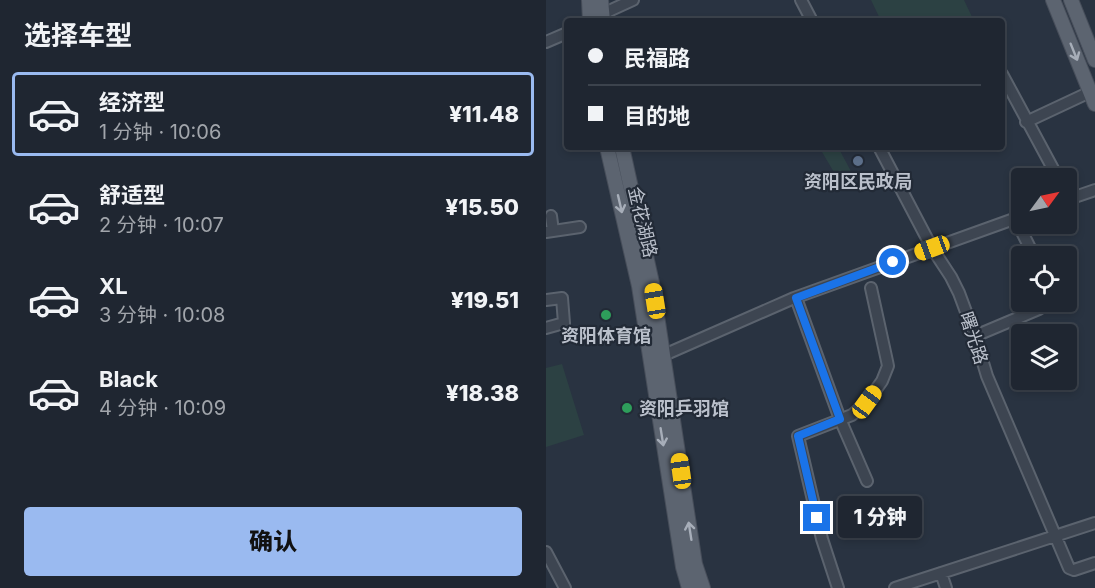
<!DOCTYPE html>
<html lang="zh">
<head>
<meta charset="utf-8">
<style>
  :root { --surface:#1f2631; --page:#2c323d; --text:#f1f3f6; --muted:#a1a5ab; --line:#3c434d; --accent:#9abaf0 }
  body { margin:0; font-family:Inter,"Noto Sans SC",sans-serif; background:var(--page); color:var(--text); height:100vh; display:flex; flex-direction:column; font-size:22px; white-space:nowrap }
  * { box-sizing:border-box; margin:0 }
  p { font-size:20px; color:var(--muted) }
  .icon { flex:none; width:33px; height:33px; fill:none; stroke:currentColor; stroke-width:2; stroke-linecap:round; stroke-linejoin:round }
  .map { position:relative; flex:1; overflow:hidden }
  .panel { display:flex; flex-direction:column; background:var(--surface); width:546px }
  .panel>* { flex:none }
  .top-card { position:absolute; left:18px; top:18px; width:441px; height:132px; border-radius:6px; box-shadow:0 3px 9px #0003,0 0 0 2px var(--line); display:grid; align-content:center; height:132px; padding:0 24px; background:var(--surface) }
  .needle { width:39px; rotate:57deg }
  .controls { position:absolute; left:465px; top:168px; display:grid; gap:12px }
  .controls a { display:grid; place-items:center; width:66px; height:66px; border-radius:6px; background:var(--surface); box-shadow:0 3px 9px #0003,0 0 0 2px var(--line); font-size:30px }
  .end { position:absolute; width:27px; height:27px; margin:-14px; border:8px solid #1a73e8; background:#fff; box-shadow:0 0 0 3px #fff }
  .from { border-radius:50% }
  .bubble { position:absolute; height:42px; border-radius:6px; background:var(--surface); box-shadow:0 3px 9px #0003,0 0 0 2px var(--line); font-size:20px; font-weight:800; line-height:42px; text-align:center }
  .car { position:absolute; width:18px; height:36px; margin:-18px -9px; border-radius:8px; box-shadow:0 0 4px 2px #0007; background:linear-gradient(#f5c518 24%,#345 0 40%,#f5c518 0 76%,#345 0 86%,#f5c518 0) }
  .top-card b { display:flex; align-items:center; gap:21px; height:57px; font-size:22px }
  .top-card b+b { border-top:2px solid var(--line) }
  .top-card i { width:15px; height:15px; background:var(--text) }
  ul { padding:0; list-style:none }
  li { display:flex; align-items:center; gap:18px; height:84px; margin:0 12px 9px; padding:0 12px; border:3px solid transparent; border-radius:6px }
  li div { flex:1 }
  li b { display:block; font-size:22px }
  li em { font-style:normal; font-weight:800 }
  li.selected { border-color:var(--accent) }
  li>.icon { width:54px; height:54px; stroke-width:1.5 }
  h2 { padding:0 24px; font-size:27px; line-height:72px }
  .primary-button { display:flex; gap:12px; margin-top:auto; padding:12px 24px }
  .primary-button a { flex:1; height:69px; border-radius:6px; background:var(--accent); color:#111; font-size:24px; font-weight:800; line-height:69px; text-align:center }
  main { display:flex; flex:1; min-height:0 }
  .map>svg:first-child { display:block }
  .green { fill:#2c4143 }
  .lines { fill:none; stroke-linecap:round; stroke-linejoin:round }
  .minor-casing { stroke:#5b636e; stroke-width:14 }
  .major-casing { stroke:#474e5a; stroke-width:16 }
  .minor { stroke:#3d4551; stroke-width:10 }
  .major { stroke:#5c6470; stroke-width:14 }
  .oneway { stroke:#a7aeb9 }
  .route { stroke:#1a73e8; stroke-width:8 }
  .service-dot { fill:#5c6f8a; stroke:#222a36; stroke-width:2 }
  .leisure-dot { fill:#2e9e5b; stroke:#222a36; stroke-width:2 }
  .labels { text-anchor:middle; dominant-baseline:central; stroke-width:4.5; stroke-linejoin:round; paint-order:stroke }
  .poi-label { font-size:18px; font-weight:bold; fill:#bac0cb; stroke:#222a36 }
  .street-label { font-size:18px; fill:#bac0cb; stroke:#222a36 }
</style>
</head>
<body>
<main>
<section class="panel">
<h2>选择车型</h2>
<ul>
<li class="selected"><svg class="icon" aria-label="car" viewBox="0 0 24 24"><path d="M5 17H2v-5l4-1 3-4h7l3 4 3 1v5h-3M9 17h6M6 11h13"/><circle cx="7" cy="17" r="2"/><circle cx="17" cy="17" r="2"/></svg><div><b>经济型</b><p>1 分钟 · 10:06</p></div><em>¥11.48</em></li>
<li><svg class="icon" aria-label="car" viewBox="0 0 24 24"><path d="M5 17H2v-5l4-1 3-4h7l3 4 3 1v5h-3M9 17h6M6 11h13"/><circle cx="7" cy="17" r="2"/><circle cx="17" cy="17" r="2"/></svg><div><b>舒适型</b><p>2 分钟 · 10:07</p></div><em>¥15.50</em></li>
<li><svg class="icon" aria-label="car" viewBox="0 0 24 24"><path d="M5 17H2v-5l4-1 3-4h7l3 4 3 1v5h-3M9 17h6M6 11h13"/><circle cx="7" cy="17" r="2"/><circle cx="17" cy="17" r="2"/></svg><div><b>XL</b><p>3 分钟 · 10:08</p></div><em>¥19.51</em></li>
<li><svg class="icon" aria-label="car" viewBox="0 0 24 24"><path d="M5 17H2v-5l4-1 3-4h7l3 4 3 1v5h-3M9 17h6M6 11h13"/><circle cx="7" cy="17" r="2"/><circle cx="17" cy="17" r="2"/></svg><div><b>Black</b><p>4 分钟 · 10:09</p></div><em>¥18.38</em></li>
</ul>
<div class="primary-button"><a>确认</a></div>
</section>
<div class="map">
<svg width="549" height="588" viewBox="0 0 549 588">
  <rect width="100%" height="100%" fill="#293341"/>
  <path class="green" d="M325,0H418L428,21H335Z
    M273,147H292L308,177L307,180L296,185L295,184Z
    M16,364L38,435L0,447V368Z"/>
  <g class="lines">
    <defs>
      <path id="minor" d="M255,0L266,21
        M52,16L87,0
        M0,42L21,33
        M456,74L512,178
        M480,122L544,92
        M333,147L386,248L405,277L413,293L429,336L441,376L523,568L528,570L549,563
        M520,200L549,190
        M5,216L7,231
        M469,218L488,256
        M0,232L34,227
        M250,298L294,419L321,481
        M0,300L16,298L18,323L0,328
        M429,336L493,309L502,302
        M118,355L248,298L476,216
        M0,552L19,588
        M395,573L400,588
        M292,588L276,539L252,436L306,415L321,402L336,381L342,366L341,361L325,288
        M349,588L549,523"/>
      <path id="major" d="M43,0L44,21
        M55,0L57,21
        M507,0L549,104
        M525,0L549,60
        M61,147L93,286L137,567L143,588
        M76,147L106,283L149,564L157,588"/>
    </defs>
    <use href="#minor" class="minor-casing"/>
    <use href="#major" class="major-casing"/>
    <use href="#minor" class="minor"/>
    <use href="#major" class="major"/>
  </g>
  <defs><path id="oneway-shaft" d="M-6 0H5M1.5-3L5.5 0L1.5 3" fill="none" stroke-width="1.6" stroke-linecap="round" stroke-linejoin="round" transform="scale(1.5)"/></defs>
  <g class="oneway">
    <use href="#oneway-shaft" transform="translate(528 52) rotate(68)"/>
    <use href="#oneway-shaft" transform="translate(74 204) rotate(77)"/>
    <use href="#oneway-shaft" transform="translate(116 437) rotate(81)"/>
    <use href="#oneway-shaft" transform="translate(144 531) rotate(-99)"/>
  </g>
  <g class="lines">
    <path class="route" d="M271,518L252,436L294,419L250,298L347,262"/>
  </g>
  <circle class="service-dot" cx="312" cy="161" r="6"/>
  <g class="leisure-dot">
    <circle cx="60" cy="315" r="6"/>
    <circle cx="81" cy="408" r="6"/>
  </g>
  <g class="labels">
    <g class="poi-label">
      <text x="312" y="181">资阳区民政局</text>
      <text x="60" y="335">资阳体育馆</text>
      <text x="93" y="408" text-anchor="start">资阳乒羽馆</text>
    </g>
    <g class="street-label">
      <text transform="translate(97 222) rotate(77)">金花湖路</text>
      <text transform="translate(428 338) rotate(72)">曙光路</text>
    </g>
  </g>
</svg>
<div class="controls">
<a><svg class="needle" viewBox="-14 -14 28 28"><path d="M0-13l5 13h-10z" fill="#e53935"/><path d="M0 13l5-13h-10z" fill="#a1a5ab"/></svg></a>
<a><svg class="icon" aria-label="locate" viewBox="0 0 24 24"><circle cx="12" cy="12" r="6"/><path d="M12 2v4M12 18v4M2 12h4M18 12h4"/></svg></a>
<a><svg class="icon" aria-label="layers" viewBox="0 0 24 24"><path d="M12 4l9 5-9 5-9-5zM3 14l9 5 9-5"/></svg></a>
</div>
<i class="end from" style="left:347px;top:262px"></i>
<i class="end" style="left:271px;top:518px"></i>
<div class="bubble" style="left:292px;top:496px;width:84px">1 分钟</div>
<i class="car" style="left:386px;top:248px;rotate:250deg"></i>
<i class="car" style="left:109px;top:301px;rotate:351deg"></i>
<i class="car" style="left:321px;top:402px;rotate:36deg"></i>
<i class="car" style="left:135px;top:471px;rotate:352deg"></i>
<div class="top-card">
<b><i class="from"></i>民福路</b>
<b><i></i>目的地</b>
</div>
</div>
</main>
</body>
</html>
